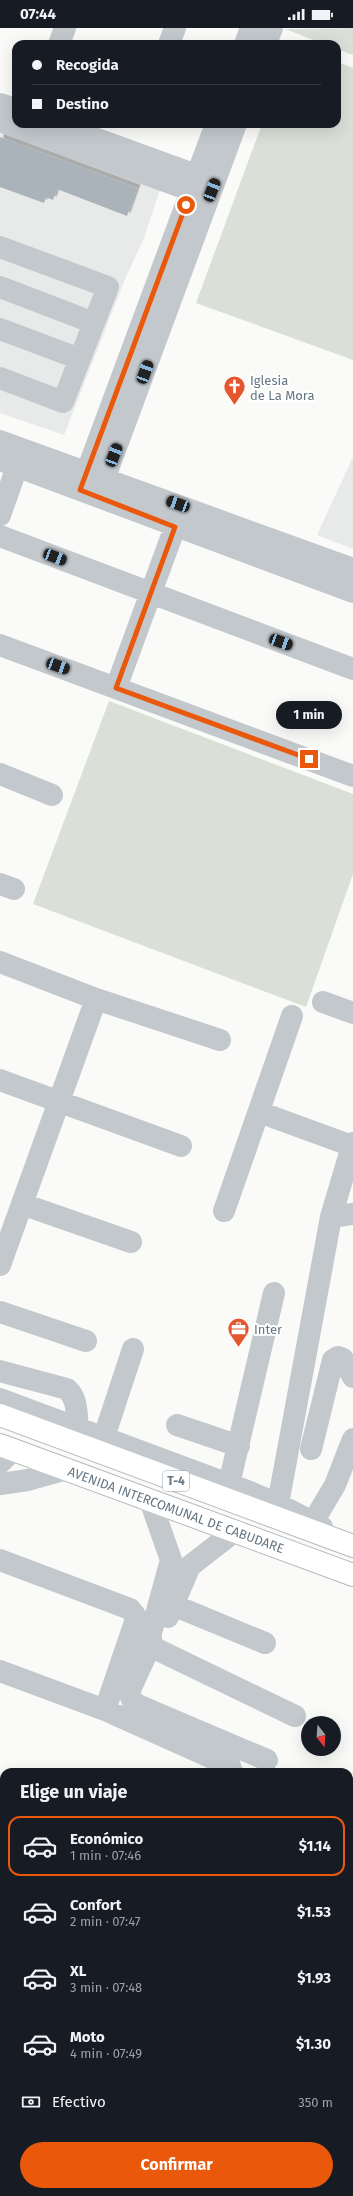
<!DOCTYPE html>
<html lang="es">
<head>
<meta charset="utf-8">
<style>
  :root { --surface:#171b24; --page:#20242c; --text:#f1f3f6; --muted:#9ea1a6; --line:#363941; --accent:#ea580c }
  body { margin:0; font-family:"Fira Sans",sans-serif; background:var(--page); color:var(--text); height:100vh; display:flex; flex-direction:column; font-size:15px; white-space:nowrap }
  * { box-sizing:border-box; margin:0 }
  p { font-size:13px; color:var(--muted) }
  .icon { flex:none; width:22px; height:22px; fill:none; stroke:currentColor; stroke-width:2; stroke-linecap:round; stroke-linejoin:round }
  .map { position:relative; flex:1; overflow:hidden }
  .panel { position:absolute; left:0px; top:1740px; width:353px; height:428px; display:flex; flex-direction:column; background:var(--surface); border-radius:12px 12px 0 0; box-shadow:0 4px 16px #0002 }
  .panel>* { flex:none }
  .banner { position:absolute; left:12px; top:12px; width:329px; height:88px; border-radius:12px; box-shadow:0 4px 16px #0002; display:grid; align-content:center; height:88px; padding:0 20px; background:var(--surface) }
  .needle { width:26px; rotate:163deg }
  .buttons { position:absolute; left:301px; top:1688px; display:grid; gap:8px }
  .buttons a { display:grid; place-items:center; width:40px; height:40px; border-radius:50%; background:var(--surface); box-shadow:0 4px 16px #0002; font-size:20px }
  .end { position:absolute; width:18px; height:18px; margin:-9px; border:5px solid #ea580c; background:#fff; box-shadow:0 0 0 2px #fff }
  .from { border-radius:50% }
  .bubble { position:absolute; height:28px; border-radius:14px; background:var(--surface); box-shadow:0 4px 16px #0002; font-size:13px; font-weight:700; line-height:28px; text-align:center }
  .car { position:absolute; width:12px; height:24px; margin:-12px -6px; border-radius:5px; box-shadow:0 0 3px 1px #0007; background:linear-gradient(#222 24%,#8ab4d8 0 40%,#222 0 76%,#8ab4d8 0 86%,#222 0) }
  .banner b { display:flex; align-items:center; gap:14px; height:38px; font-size:15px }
  .banner b+b { border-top:1px solid var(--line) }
  .banner i { width:10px; height:10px; background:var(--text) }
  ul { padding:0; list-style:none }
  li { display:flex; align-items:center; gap:12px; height:60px; margin:0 8px 6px; padding:0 12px; border:2px solid transparent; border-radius:12px }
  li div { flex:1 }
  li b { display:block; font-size:15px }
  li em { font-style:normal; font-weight:700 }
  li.current { border-color:var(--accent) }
  li>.icon { width:36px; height:36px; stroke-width:1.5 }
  h2 { padding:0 20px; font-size:18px; line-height:48px }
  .pay { display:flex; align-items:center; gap:10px; height:44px; padding:0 20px; font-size:15px }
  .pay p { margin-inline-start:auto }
  .cta { display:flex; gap:8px; margin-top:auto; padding:8px 20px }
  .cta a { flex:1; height:46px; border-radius:24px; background:var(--accent); color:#fff; font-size:16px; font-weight:700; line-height:46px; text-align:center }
  .status { display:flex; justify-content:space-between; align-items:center; height:28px; padding:0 20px; background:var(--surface); direction:ltr }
  .status svg { height:11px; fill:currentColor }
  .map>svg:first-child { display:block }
  .built { fill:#e8e9e9 }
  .green { fill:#dadfd7 }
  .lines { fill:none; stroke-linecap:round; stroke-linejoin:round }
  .stream { stroke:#bbc7cb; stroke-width:4.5 }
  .building { fill:#aab3b9; filter:url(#shadow) }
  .highway-casing { stroke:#b4b9bd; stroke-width:24 }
  .minor { stroke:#c3c8cc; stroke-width:22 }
  .highway { stroke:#fff; stroke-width:22 }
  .route { stroke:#ea580c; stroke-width:5 }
  .labels { text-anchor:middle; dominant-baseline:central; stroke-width:4; stroke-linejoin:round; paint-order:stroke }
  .shield { fill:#fff; stroke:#939fa8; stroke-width:1 }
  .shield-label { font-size:12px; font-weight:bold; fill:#657683 }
  .poi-label { font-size:13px; fill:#657683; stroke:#fff; text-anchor:start }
  .street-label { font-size:13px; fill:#657683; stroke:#fff }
</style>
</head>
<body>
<div class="status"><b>07:44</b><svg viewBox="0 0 49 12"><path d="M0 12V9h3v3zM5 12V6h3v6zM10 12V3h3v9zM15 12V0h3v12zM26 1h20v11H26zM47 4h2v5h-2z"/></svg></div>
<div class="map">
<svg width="353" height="2168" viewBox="0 0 353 2168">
  <defs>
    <filter id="shadow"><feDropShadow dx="3.5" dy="-3.5" stdDeviation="0" flood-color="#0004"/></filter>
  </defs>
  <rect width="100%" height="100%" fill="#fafaf8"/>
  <path class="built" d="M0,104L160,162L144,210L126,249L64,407L0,385Z
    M353,429V521L317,507Z"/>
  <path class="green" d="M353,0V27L337,21V16H324L285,1Z
    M337,34L353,40V332L196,275L262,96H337Z
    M109,673L353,766V846L306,979L33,876Z"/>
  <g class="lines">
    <path class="stream" d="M349,1773L353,1768
      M0,2101L4,2099"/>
  </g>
  <path class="building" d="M0,109L137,160L127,188L57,161L53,172L46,169L44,175L0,159Z"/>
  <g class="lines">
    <defs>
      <path id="highway" d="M0,1387L353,1518
        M0,1417L353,1547"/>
    </defs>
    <use href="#highway" class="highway-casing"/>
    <path class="minor" d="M59,16L65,0
      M169,16L175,0
      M245,16L251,0
      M266,16L272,0
      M0,76L16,81
      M0,93L206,168
      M56,96L210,152
      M0,219L108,259L63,374L0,350
      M0,259L94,295
      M0,301L80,331
      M0,413L353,541
      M0,432L353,564
      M80,462L216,96
      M98,468L236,96
      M0,487L17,439
      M0,508L353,641
      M0,617L353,748
      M116,660L175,499
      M0,746L52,767
      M0,856L14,861
      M0,934L96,971L220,1012
      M323,974L353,985
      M0,1052L181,1118
      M259,1084L352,1118
      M22,1176L131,1214
      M224,1183L292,988
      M331,1189L353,1186
      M0,1237L96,971
      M0,1284L86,1313
      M0,1343L67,1361C78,1371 76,1385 78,1399
      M0,1371L250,1464L278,1476L322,1499
      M177,1397L239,1418
      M104,1409L133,1321
      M311,1421L333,1332L338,1329L343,1331L353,1349
      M0,1435L13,1422
      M0,1456L28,1452L67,1441
      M229,1456L274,1265
      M150,1472L171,1532L151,1605V1616L129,1664L133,1674L142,1679L267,1732
      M278,1476L331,1189L353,1115
      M313,1494L335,1457L353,1411
      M0,1532L130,1581L135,1587V1594L105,1682
      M161,1572L265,1615
      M168,1589L190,1538L235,1503
      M150,1618L295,1688
      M0,1643L105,1682L230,1738L232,1744
      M0,1758L4,1759
      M0,1866L4,1867
      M349,1970H353
      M349,2060H353
      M349,2148L353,2147
      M105,2164L107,2168
      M194,2164L195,2168
      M262,2164V2168"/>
    <use href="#highway" class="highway"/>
  </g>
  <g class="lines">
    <path class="route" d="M186,177L80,462L175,499L116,660L309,731"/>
  </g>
  <defs>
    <symbol id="church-pin" viewBox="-11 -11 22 30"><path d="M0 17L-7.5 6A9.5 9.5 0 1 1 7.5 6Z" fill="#e4572e" stroke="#fff"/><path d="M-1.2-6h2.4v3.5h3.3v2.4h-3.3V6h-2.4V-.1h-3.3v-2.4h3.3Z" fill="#fff"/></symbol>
    <symbol id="office-pin" viewBox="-11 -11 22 30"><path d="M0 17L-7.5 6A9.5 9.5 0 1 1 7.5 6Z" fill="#e4572e" stroke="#fff"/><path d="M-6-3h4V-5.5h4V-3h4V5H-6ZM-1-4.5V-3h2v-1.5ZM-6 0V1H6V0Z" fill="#fff"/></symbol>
  </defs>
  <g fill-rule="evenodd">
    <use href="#church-pin" x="222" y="346" width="25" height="34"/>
    <use href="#office-pin" x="226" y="1288" width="25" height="34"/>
  </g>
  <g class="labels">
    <rect class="shield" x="163" y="1443" width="26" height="20" rx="3"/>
    <g class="shield-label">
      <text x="176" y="1453">T-4</text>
    </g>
    <g class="poi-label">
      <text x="250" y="352">Iglesia<tspan x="250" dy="15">de La Mora</tspan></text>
      <text x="254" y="1301">Inter</text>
    </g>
    <g class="street-label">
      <text transform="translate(176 1482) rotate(20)">AVENIDA INTERCOMUNAL DE CABUDARE</text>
    </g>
  </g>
</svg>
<div class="buttons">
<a><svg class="needle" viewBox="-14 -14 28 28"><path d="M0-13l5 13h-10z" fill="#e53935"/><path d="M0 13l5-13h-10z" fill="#9ea1a6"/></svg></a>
</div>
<i class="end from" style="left:186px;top:177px"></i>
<i class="end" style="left:309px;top:731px"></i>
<div class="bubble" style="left:276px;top:673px;width:66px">1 min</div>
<i class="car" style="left:212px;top:162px;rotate:21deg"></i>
<i class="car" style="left:145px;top:344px;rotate:20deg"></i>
<i class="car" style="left:114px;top:427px;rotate:21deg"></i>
<i class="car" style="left:178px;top:476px;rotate:290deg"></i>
<i class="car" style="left:55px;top:529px;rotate:111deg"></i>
<i class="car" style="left:281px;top:614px;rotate:110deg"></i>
<i class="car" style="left:58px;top:638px;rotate:110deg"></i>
<div class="banner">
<b><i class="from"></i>Recogida</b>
<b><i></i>Destino</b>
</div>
<section class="panel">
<h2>Elige un viaje</h2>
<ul>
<li class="current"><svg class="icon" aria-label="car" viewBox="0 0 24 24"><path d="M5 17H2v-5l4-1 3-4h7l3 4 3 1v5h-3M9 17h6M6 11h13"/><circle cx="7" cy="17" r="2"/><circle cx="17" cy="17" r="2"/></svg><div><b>Económico</b><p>1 min · 07:46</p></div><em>$1.14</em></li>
<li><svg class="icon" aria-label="car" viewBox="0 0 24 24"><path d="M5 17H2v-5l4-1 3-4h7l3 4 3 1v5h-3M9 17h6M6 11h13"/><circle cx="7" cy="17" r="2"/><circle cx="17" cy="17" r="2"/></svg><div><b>Confort</b><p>2 min · 07:47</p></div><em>$1.53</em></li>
<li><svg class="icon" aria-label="car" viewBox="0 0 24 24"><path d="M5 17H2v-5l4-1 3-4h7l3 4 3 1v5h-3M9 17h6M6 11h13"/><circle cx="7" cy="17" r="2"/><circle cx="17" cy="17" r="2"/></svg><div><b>XL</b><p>3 min · 07:48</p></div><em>$1.93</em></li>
<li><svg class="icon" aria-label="car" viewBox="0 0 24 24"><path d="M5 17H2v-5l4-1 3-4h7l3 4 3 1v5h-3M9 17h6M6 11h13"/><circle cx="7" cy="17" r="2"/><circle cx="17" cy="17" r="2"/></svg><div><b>Moto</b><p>4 min · 07:49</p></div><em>$1.30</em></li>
</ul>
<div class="pay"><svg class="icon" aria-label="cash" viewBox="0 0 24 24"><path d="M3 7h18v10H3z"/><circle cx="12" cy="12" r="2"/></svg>Efectivo<p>350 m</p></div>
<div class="cta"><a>Confirmar</a></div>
</section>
</div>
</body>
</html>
